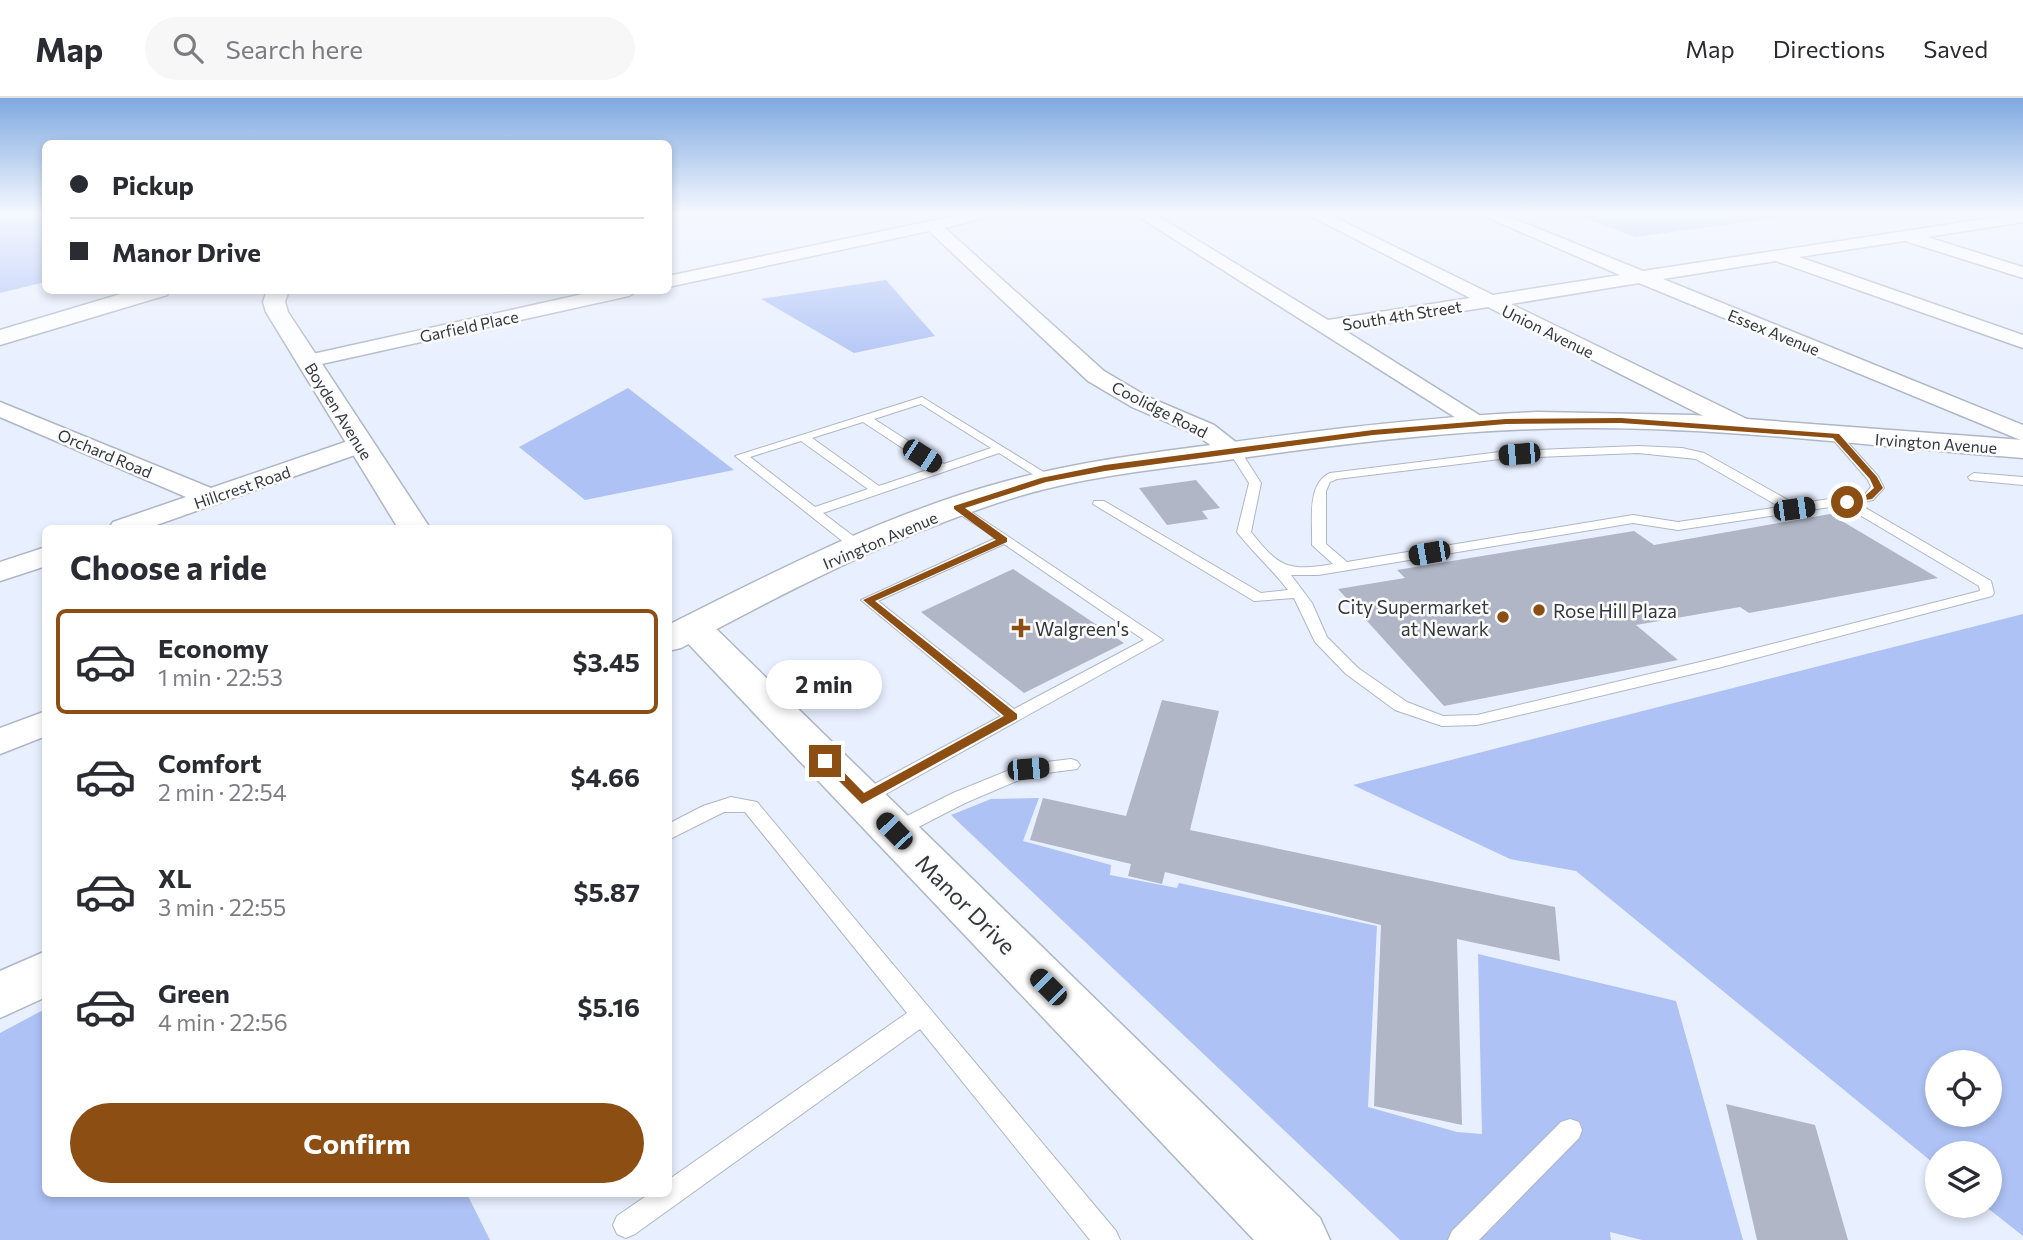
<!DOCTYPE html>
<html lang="en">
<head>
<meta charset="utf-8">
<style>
  :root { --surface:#fff; --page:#f7f7f7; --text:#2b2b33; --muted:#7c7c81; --line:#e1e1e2; --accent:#8c4e13 }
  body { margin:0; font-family:Commissioner,sans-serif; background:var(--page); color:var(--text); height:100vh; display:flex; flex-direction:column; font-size:26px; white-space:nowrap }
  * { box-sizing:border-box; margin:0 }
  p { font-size:23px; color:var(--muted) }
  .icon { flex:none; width:38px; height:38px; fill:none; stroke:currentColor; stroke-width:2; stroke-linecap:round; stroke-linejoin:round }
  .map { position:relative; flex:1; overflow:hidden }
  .sheet { position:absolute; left:42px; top:427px; width:630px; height:672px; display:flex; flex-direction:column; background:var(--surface); border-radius:10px; box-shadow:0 4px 10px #0003 }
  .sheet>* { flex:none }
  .top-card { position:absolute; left:42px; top:42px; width:630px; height:154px; border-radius:10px; box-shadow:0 4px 10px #0003; display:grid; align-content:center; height:154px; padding:0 28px; background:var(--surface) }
  .tools { position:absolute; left:1925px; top:952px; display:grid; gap:14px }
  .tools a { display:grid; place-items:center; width:77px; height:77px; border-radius:50%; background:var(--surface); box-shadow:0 4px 10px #0003; font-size:35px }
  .end { position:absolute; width:32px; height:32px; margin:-16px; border:9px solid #8c4e13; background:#fff; box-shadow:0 0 0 4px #fff }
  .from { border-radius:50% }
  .bubble { position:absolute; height:49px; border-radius:24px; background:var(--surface); box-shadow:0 4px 10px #0003; font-size:23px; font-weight:700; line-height:49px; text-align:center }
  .car { position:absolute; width:21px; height:42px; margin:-21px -10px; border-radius:9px; box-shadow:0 0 5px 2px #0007; background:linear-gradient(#222 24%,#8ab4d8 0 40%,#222 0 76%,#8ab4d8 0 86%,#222 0) }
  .top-card b { display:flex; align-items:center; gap:24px; height:66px; font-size:26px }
  .top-card b+b { border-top:2px solid var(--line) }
  .top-card i { width:18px; height:18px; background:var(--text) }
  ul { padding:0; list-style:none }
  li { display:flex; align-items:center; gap:21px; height:105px; margin:0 14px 10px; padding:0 14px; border:4px solid transparent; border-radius:10px }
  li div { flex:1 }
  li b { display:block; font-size:26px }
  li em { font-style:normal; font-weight:700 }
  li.current { border-color:var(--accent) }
  li>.icon { width:63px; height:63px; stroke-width:1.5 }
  h2 { padding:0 28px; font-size:32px; line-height:84px }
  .primary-button { display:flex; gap:14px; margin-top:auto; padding:14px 28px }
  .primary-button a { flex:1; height:80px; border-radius:42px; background:var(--accent); color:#fff; font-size:28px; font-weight:700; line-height:80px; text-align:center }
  header { display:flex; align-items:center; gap:42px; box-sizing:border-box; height:98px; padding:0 35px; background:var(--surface); border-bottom:2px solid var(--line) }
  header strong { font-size:33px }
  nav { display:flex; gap:38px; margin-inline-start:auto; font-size:24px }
  .search { width:490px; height:63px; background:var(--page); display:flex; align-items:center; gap:18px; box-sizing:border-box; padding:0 24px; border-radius:38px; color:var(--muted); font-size:26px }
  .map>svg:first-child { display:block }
  .green { fill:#aec2f5; fill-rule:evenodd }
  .building { fill:#b0b6c5 }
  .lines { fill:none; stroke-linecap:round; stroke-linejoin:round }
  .service-casing { stroke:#afb6c4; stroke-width:2 }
  .minor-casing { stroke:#afb6c4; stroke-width:3 }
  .tertiary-casing { stroke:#afb6c4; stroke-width:3 }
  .secondary-casing { stroke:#afb6c4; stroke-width:3 }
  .service { fill:#fff; fill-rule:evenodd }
  .minor { fill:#fff; fill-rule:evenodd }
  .tertiary { fill:#fff; fill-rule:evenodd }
  .secondary { fill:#fff; fill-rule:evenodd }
  .route { fill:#8c4e13 }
  .poi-dot { fill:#8c4e13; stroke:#fcfcfc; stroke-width:2.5 }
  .labels { text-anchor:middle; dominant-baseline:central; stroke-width:5; stroke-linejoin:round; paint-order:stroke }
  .far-street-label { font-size:16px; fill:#34373d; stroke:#fcfcfc }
  .poi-label { font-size:19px; fill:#34373d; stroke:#fcfcfc; text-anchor:start }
  .near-street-label { font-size:23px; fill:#34373d; stroke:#fcfcfc }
</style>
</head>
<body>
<header>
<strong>Map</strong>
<div class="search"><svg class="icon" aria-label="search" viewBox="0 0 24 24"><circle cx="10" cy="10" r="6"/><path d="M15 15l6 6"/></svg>Search here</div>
<nav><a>Map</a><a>Directions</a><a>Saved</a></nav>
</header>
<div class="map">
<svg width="2023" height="1142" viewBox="0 0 2023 1142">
  <rect width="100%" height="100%" fill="#e8effe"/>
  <path class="green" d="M0,115H45V184L0,195Z
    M1571,115H1812L1635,139Z
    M886,182L935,238L854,255L761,201Z
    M628,290L734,372L585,402L519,349Z
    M2023,516V1138L1985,1108H1990V1055H1937V1068L1576,773L1510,761L1353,687ZM1990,964V1017H1937V964Z
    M1039,700L1023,743L1111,767L1110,777L1177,790L1179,785L1377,828L1368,1009L1457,1034L1482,1036L1478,856L1676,903L1743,1142H1642L1610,1134L1611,1142H1400L951,717L991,701Z
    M45,911L46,1096H467L490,1142H0V935Z"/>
  <path class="building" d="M1196,382L1220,410L1202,413L1208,421L1167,427L1139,390Z
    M1830,416L1938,480L1749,515L1740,509L1636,527L1678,562L1444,608L1338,491L1405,480L1397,472L1634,433L1654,447Z
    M1013,471L1124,545L1024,595L921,514Z
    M1162,602L1219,613L1190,732L1555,809L1560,863L1457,841L1462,1027L1374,1008L1381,827L1165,774L1162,786L1128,778L1131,766L1030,742L1043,700L1126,718Z
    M1726,1006L1815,1027L1848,1142H1757Z"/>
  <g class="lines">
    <defs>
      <path id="service" d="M922,299L1055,381L1053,384H1045L999,355L823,415L865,447L867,450L865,453H855L735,358ZM921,306L991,350L944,366L874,321ZM863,324L933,370L879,388L812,340ZM801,343L868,391L815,409L750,359Z
        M1836,335L1840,336L1878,378L1884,390L1873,402L1857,405L1991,483L1994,495L1992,498L1718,570L1477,627L1442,628L1395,612L1346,576L1315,544L1294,500L1254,503L1093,406L1094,403H1104L1261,495L1288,492C1272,471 1253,455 1237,434L1249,385L1228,352L1230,349H1238L1261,385L1251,434C1279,469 1287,474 1333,466L1312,447C1313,424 1306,386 1330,375L1508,353L1638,348L1682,350L1704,355L1795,406L1865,396L1871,389L1868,382L1830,338ZM1638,355L1696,361L1780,409L1678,424L1633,417L1347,464L1326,446V393L1330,384L1337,381L1508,360ZM1843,407L1979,488L1980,493L1717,560L1477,617L1443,618L1407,604L1358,570L1327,539L1312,505L1291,477H1318L1633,425L1678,432Z
        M1974,375L2023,379V387L1970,382L1968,379Z
        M958,405L1163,542L868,706H856L853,701L856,696L1001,618L861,502L996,440L953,412L952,409ZM1004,446L1144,542L1014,611L878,503Z
        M1071,661L1077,663L1080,667L1077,671L1031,677L965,705L903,737L896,739L889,737L887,732L889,727L953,695L1022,667Z
        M731,699L757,704L1116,1133L1120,1142H1090L920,931L635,1136L626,1140L617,1136L613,1127L617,1118L649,1096H668V1082L907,915L745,714H724L668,742V726L703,708Z
        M1570,1021L1579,1024L1582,1032L1579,1040L1479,1142H1448L1452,1133L1561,1024Z"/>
      <path id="minor" d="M969,115H1001L945,130L1104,273L1148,299L1214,327L1246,352L1243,357H1225L1196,337L1132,309L1088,283L929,133L668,189V178Z
        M1133,115H1153L1328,222L1470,200L1305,115H1326L1493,197L1620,177L1477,115H1500L1643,173L2023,115V124L1927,139L2023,169V180L1905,143L1799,159L2023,237V250L1776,163L1663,181L2023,327V343L1639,185L1511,206L1755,325L1758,330L1755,335H1737L1488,209L1344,232L1492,325L1488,330H1472Z
        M601,192H638L629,198L308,269L297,263L308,257Z
        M0,304L211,390L351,342H369L372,347L369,352L148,430H109L113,424L186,399L0,319Z
        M46,449V468L0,483V464Z
        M46,613V638L0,656V630Z"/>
      <path id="tertiary" d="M134,192H170L167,197L0,247V232Z
        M267,192H289L285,204L288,214L430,430H398L266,214L263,204Z
        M693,518L706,521L1320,1120L1330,1142H1254L680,537L675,529L680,521Z"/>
      <path id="secondary" d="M1538,314L1693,317L2023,342V360C1876,349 1728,329 1580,330C1462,331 1345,345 1228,362C1159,371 1089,378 1023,397C902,433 791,491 681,550L668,553V527L696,513C796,463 896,413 1003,384C1071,365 1141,356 1211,347C1320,332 1428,319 1538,314Z
        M46,853V899L0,920V873Z"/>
    </defs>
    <use href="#service" class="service-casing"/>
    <use href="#minor" class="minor-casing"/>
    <use href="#tertiary" class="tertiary-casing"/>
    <use href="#secondary" class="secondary-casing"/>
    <use href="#service" class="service"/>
    <use href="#minor" class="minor"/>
    <use href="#tertiary" class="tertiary"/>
    <use href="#secondary" class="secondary"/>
  </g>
  <linearGradient id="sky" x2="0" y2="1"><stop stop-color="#7fa9e1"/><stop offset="0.42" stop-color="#f5f8ff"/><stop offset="1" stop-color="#f5f8ff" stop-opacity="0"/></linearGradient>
  <rect width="2023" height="275" fill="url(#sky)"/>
  <path class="route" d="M1621,320L1839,336L1877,379L1883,390L1872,401L1844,406V402L1866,397L1874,390L1870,381L1833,340L1621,325L1506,326L1373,337L1105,373L1046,384L965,410L1007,440V444L875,503L1017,616V621L862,706L819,663L830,660L864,695L1004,618L863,502L996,442L954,411V408L1041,380L1105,367L1373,332L1506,321Z"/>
  <g class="poi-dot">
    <circle cx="1539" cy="512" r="7"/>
    <circle cx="1503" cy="519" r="7"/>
    <path d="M1017.5 519.5h7v7h7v7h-7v7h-7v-7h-7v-7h7z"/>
  </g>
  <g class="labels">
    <g class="far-street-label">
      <text transform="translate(1402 217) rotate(-9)">South 4th Street</text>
      <text transform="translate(469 228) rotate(-12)">Garfield Place</text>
      <text transform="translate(1548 233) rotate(26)">Union Avenue</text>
      <text transform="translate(1774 234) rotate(22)">Essex Avenue</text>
      <text transform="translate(1160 311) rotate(27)">Coolidge Road</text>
      <text transform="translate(339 313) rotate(58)">Boyden Avenue</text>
      <text transform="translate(1936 345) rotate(4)">Irvington Avenue</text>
      <text transform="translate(105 355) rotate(23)">Orchard Road</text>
      <text transform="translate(242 389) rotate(-19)">Hillcrest Road</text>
      <text transform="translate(880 442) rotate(-23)">Irvington Avenue</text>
    </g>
    <g class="poi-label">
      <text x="1489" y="508" text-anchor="end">City Supermarket<tspan x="1489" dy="22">at Newark</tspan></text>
      <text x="1553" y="512">Rose Hill Plaza</text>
      <text x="1035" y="530">Walgreen's</text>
    </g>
    <g class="near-street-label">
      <text transform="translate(966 806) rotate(45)">Manor Drive</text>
    </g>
  </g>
</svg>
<div class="tools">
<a><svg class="icon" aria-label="locate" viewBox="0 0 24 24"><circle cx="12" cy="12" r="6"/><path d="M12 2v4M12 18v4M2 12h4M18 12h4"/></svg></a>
<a><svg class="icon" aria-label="layers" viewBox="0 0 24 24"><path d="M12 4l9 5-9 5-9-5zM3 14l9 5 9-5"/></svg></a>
</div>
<i class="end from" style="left:1847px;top:404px"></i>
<i class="end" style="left:825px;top:663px"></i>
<div class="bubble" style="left:766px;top:562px;width:116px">2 min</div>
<i class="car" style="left:1519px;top:356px;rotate:265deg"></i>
<i class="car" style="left:922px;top:358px;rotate:123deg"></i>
<i class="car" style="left:1794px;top:411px;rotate:82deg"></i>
<i class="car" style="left:1429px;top:455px;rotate:260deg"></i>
<i class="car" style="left:1028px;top:671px;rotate:85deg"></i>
<i class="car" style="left:894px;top:733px;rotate:316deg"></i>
<i class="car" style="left:1048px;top:889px;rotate:315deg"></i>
<div class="top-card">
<b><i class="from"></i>Pickup</b>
<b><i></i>Manor Drive</b>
</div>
<section class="sheet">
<h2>Choose a ride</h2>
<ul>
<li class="current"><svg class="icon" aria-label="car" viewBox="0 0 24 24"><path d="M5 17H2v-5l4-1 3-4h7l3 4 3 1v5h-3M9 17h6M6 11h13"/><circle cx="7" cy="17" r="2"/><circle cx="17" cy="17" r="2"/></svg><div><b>Economy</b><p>1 min · 22:53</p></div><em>$3.45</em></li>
<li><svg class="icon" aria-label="car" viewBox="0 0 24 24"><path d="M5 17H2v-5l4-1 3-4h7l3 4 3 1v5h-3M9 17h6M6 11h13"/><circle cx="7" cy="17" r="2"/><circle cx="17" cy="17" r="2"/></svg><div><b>Comfort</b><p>2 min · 22:54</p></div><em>$4.66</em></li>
<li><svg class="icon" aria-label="car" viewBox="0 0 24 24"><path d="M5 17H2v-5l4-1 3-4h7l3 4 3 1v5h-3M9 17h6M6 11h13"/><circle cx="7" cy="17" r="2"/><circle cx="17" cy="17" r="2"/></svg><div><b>XL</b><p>3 min · 22:55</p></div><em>$5.87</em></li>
<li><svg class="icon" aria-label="car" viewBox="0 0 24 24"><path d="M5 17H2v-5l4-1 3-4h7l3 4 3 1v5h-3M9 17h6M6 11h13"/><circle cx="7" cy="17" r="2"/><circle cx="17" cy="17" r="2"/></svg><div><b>Green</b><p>4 min · 22:56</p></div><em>$5.16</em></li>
</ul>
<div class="primary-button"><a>Confirm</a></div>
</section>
</div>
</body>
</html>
